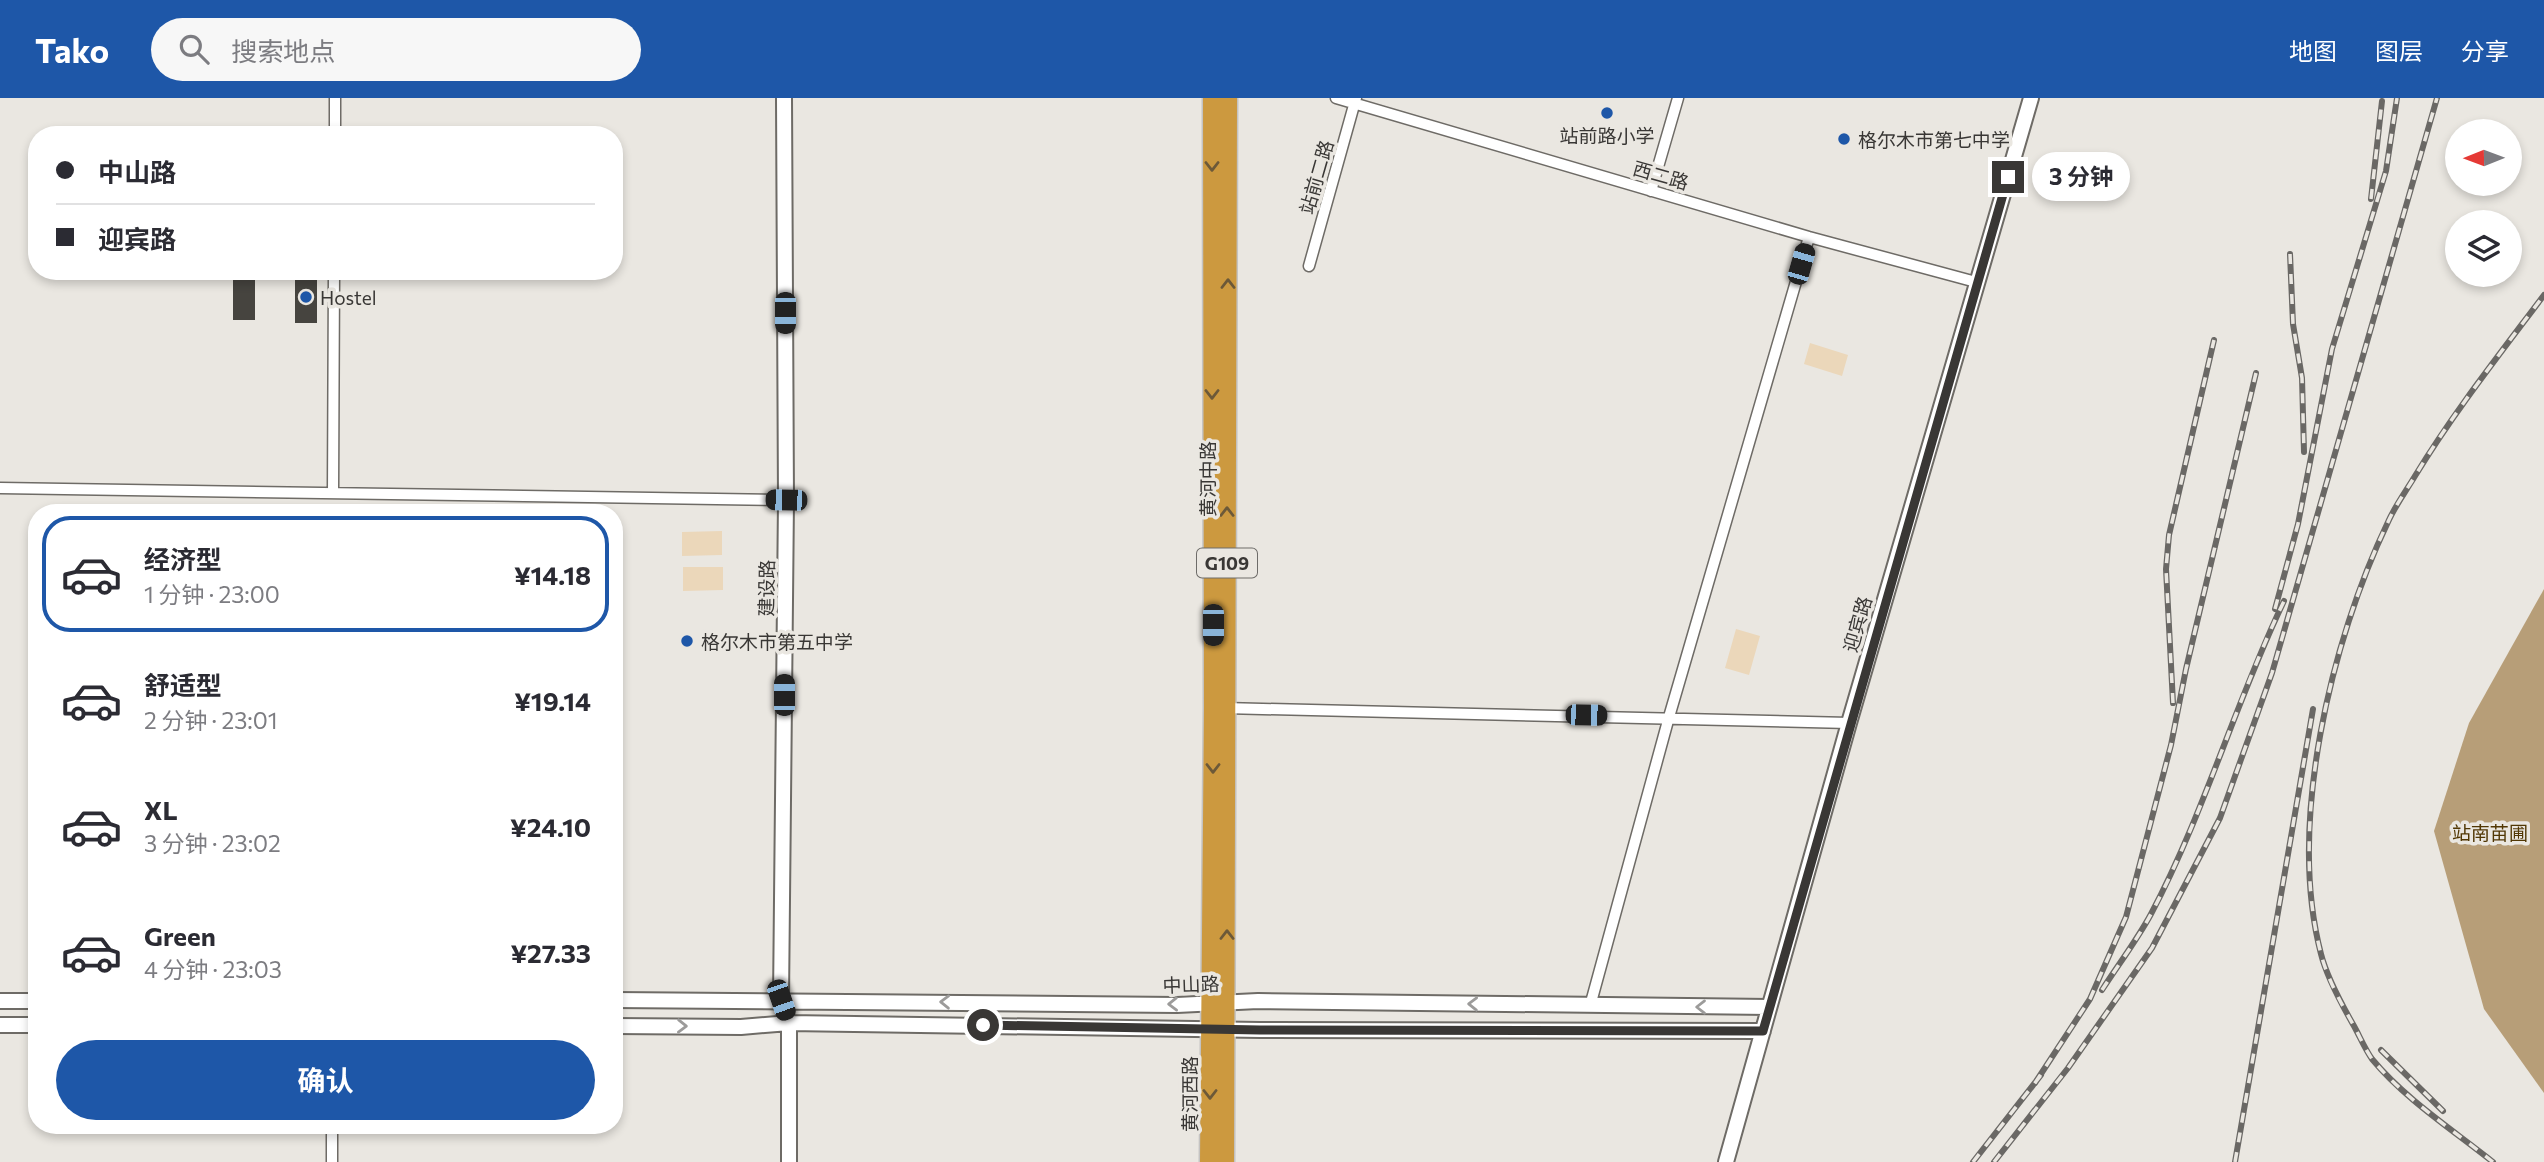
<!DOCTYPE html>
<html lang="zh">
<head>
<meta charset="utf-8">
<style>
  :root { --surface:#fff; --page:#f7f7f7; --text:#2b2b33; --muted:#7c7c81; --line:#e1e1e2; --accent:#1e57a8 }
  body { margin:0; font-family:Commissioner,"Noto Sans SC",sans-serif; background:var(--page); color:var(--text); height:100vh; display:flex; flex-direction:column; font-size:26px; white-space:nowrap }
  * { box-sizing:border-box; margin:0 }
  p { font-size:23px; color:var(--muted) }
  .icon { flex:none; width:38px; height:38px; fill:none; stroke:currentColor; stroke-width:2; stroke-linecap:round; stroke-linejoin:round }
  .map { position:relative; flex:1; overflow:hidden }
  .side { position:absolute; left:28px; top:406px; width:595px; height:630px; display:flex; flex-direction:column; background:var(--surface); border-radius:28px; box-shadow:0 4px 10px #0003 }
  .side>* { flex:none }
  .top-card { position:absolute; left:28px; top:28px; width:595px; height:154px; border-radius:28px; box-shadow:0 4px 10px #0003; display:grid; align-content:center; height:154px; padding:0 28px; background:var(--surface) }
  .needle { width:46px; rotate:269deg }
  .buttons { position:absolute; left:2445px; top:21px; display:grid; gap:14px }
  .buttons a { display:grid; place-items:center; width:77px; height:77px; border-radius:50%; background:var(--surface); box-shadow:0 4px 10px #0003; font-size:35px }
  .end { position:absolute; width:32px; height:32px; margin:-16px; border:9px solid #393735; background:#fff; box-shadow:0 0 0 4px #fff }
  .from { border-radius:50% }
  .bubble { position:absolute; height:49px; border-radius:24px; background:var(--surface); box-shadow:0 4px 10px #0003; font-size:23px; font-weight:700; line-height:49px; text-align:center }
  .car { position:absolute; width:21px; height:42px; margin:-21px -10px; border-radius:9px; box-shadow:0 0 5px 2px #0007; background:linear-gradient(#222 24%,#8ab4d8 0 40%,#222 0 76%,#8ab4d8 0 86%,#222 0) }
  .top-card b { display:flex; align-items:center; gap:24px; height:66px; font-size:26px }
  .top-card b+b { border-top:2px solid var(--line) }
  .top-card i { width:18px; height:18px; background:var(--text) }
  ul { padding:12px 0 0; list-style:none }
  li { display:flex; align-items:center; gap:21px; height:116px; margin:0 14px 10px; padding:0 14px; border:4px solid transparent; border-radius:28px }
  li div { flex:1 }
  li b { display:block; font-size:26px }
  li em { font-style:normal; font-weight:700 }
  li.active { border-color:var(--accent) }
  li>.icon { width:63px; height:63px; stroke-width:1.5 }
  .action { display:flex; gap:14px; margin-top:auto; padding:14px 28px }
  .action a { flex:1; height:80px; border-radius:42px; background:var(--accent); color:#fff; font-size:28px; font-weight:700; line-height:80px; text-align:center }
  header { display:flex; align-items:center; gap:42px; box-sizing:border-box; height:98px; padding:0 35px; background:var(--accent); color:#fff }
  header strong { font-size:33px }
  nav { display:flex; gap:38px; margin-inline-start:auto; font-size:24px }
  .search { width:490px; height:63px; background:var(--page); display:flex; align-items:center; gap:18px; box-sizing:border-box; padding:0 24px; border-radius:38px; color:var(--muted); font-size:26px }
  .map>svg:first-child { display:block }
  .green { fill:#ebd7ba }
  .forest { fill:#b79e78 }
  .building { fill:#46443f }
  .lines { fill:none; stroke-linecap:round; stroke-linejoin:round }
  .street-casing { stroke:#6e6b66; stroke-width:13 }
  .secondary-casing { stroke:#6e6b66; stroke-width:18 }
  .highway-casing { stroke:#c4c3c2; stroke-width:21 }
  .street { stroke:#fff; stroke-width:10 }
  .secondary { stroke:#fff; stroke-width:14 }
  .highway { stroke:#cc993f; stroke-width:18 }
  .rail-casing { stroke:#6a6865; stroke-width:6 }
  .rail { stroke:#eae7e1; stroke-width:3.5; stroke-dasharray:10; stroke-linecap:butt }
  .oneway { stroke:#6c5938 }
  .oneway2 { stroke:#9c9b9a }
  .route { stroke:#393735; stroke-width:9 }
  .poi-dot { fill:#1e57a8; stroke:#eae7e1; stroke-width:2.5 }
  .labels { text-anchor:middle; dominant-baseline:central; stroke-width:7; stroke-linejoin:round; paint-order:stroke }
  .shield { fill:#eae7e1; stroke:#6e6c69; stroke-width:2 }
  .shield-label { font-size:18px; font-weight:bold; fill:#393735 }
  .poi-label { font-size:19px; fill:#393735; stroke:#eae7e1; text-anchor:start }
  .street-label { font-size:19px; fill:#393735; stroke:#eae7e1 }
  .park-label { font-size:19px; fill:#513704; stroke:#eae7e1 }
</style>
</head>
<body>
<header>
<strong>Tako</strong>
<div class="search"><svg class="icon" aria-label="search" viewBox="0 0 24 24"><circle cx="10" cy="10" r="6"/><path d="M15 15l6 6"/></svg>搜索地点</div>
<nav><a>地图</a><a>图层</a><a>分享</a></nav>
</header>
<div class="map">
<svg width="2544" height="1064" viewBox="0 0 2544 1064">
  <rect width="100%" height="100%" fill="#eae7e1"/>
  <path class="green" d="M1810,245L1848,257L1842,278L1804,266Z
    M722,433V457L682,458V434Z
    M683,469H723V492L683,493Z
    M1736,531L1760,538L1749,577L1725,570Z"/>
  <path class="forest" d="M2544,491V995L2484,911L2434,733L2469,625Z"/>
  <path class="building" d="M233,173H255V222H233Z
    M295,173H317V225H295Z"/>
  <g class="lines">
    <defs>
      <path id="street" d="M1336,0L1809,139L1976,184
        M335,37V0
        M1651,93L1678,0
        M1309,168L1356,0
        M0,390L786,402
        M333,395L334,173
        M1224,610L1849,625
        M1590,908L1669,619L1809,139
        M332,1064V1027"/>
      <path id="secondary" d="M784,0L786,402L781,902L789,925V1064
        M614,902L1177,907L1258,903L1769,909
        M0,903H37
        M0,927H37
        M614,928L741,929L789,925L1260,932L1763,933
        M1726,1064L1849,625L2031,0"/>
      <path id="highway" d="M1209,1064L1213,610L1212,0
        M1225,1064L1228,0"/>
    </defs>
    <use href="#street" class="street-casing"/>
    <use href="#secondary" class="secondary-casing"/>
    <use href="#highway" class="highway-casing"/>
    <use href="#street" class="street"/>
    <use href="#secondary" class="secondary"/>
    <use href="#highway" class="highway"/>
    <defs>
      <path id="rail" d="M2371,101L2382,3
        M2290,156L2293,226L2302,280L2304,354
        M2275,511L2298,426L2332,251L2386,73L2397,0
        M2173,605L2166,471L2169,437L2214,242
        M2102,892C2118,867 2137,842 2151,816C2204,716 2235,605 2284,503
        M2381,952L2443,1013
        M2035,985L2090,901L2126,819L2171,647L2186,571L2256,275
        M1973,1064L2041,977
        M1994,1064L2068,970L2152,850L2220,720L2272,575L2437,0
        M2235,1064L2313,611
        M2493,1064C2453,1032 2405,1001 2372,961C2365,951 2360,939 2354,928C2342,907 2327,880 2321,856C2287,726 2331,543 2388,424C2395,408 2406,393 2415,378C2454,314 2499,257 2544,197"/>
    </defs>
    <use href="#rail" class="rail-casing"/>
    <use href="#rail" class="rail"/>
  </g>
  <defs><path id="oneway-chevron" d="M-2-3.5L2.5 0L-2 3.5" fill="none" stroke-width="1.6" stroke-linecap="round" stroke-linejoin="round" transform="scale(1.75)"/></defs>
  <g class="oneway">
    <use href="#oneway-chevron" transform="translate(1212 68) rotate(90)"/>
    <use href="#oneway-chevron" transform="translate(1228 186) rotate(-90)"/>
    <use href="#oneway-chevron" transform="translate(1212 296) rotate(90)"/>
    <use href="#oneway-chevron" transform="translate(1227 414) rotate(-90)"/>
    <use href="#oneway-chevron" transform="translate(1213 670) rotate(90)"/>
    <use href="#oneway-chevron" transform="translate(1227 837) rotate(-90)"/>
    <use href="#oneway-chevron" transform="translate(1210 996) rotate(90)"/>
  </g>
  <g class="oneway2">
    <use href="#oneway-chevron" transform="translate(945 904) rotate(-179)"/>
    <use href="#oneway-chevron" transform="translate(1173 906) rotate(179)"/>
    <use href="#oneway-chevron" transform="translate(1473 906) rotate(-179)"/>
    <use href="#oneway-chevron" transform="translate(1701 909) rotate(-180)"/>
    <use href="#oneway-chevron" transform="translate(682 928) rotate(1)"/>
  </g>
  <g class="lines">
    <path class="route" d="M983,927L1260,932L1763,933L2008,79"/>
  </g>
  <g class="poi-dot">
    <circle cx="1607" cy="15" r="7"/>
    <circle cx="1844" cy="41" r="7"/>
    <circle cx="306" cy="199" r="7"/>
    <circle cx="687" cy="543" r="7"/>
  </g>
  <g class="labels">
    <rect class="shield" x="1197" y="450.5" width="60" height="29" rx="5"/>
    <g class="shield-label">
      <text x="1227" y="465">G109</text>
    </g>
    <g class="poi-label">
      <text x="1607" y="37" text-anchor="middle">站前路小学</text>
      <text x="1858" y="41">格尔木市第七中学</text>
      <text x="320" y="199">Hostel</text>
      <text x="701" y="543">格尔木市第五中学</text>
    </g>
    <g class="street-label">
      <text transform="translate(1661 77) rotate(16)">西二路</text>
      <text transform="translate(1316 79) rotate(-74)">站前二路</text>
      <text transform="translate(1207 381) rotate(-90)">黄河中路</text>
      <text transform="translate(766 490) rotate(-89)">建设路</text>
      <text transform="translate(1857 526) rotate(-74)">迎宾路</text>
      <text transform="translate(1191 886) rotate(-2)">中山路</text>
      <text transform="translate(1189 996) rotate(-90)">黄河西路</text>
    </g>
    <g class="park-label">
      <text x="2490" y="734">站南苗圃</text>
    </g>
  </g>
</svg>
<div class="buttons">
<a><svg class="needle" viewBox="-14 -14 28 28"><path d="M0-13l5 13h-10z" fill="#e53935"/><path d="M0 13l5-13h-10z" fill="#7c7c81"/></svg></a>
<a><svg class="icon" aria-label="layers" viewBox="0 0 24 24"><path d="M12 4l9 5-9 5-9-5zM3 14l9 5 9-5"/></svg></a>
</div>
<i class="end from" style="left:983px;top:927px"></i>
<i class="end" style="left:2008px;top:79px"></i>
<div class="bubble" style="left:2032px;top:54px;width:98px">3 分钟</div>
<i class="car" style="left:1801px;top:166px;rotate:16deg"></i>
<i class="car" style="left:785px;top:215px;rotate:180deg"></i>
<i class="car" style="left:786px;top:402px;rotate:271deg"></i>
<i class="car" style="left:1213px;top:527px;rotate:180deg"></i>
<i class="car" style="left:784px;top:597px;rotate:0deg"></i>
<i class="car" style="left:1586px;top:617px;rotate:91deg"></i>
<i class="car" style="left:781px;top:902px;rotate:161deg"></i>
<div class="top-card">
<b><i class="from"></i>中山路</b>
<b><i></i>迎宾路</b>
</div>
<section class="side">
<ul>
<li class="active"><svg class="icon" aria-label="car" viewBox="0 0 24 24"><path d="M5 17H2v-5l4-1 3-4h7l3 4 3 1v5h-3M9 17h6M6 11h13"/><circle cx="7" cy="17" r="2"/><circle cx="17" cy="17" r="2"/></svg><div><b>经济型</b><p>1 分钟 · 23:00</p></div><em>¥14.18</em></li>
<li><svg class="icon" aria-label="car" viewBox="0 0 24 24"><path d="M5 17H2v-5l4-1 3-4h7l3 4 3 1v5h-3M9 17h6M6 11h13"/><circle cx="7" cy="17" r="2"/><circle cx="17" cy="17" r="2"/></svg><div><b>舒适型</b><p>2 分钟 · 23:01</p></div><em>¥19.14</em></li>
<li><svg class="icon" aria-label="car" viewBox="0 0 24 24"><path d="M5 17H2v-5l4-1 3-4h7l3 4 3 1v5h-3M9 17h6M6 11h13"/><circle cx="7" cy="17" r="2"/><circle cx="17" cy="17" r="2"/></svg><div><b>XL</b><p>3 分钟 · 23:02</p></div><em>¥24.10</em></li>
<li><svg class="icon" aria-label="car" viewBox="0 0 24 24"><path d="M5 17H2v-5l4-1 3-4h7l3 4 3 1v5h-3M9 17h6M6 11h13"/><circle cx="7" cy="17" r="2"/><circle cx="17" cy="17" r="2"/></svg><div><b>Green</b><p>4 分钟 · 23:03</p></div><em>¥27.33</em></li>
</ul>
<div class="action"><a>确认</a></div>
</section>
</div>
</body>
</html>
